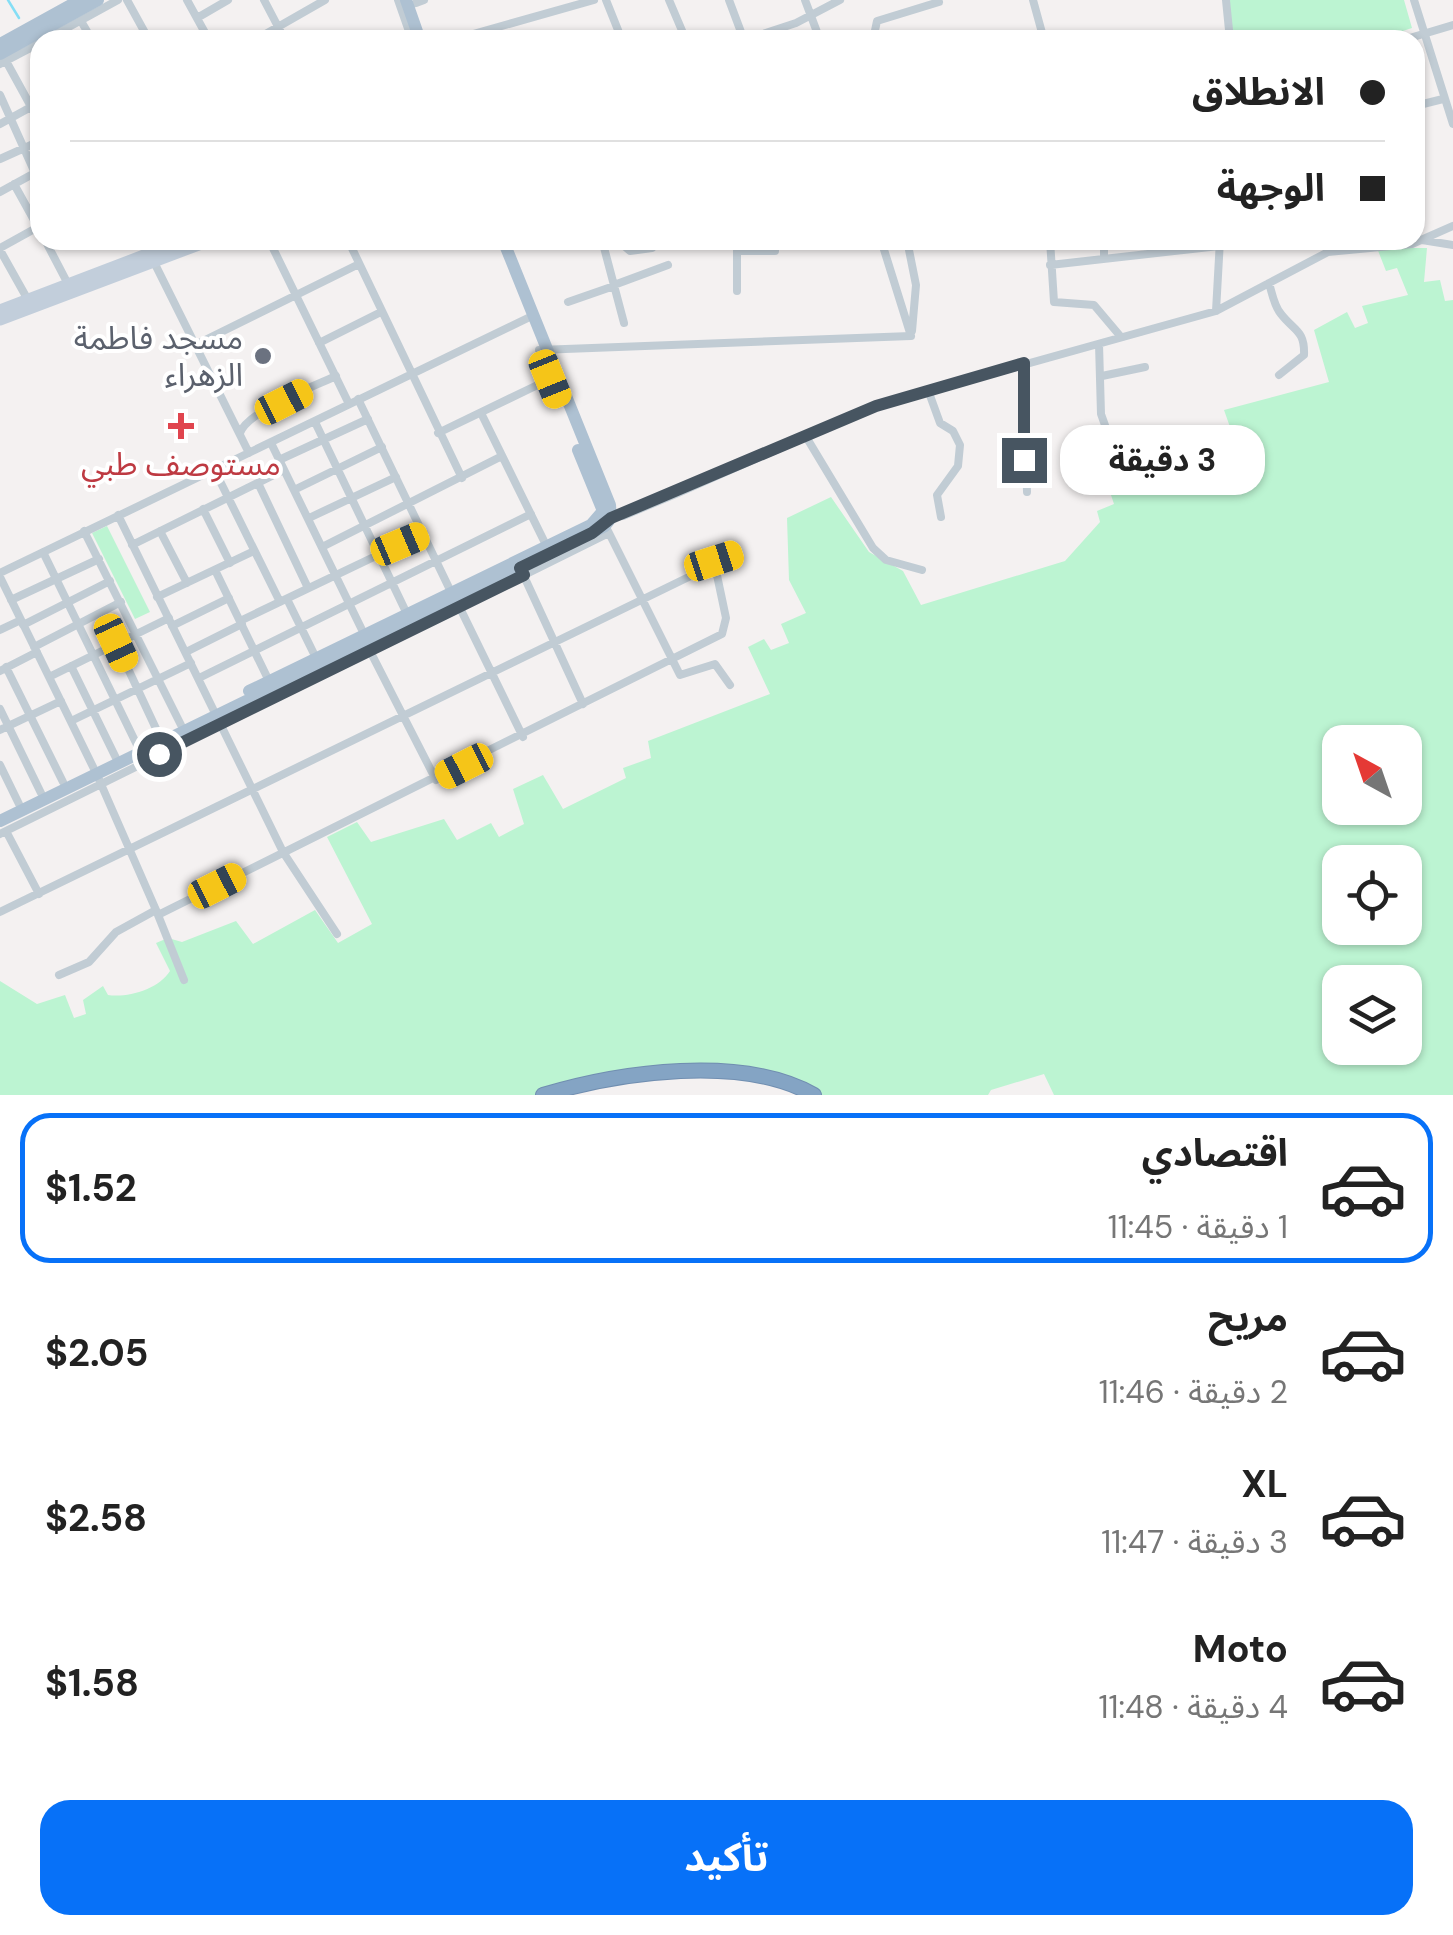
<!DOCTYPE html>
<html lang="ar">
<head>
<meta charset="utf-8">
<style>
  :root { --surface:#fff; --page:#f2f2f2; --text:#222; --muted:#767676; --line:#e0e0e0; --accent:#0771f8 }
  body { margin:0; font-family:"DM Sans","Noto Sans Arabic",sans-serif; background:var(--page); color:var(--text); direction:rtl; height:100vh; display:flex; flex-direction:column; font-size:38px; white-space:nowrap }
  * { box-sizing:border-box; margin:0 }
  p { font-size:32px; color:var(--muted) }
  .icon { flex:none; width:55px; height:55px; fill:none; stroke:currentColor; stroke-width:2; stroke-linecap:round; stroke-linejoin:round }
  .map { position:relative; height:1095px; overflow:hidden; direction:ltr }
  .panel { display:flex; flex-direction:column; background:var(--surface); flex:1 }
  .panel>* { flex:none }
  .top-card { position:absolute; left:30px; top:30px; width:1395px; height:220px; border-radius:30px; box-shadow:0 2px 8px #0004; direction:rtl; display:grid; align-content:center; height:220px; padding:0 40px; background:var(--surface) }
  .needle { width:65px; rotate:320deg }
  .buttons { position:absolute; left:1322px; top:725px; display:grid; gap:20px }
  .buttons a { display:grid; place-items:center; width:100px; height:100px; border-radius:20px; background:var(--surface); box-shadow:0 2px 8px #0004; font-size:50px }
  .end { position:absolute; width:45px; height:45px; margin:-22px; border:12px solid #475561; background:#fff; box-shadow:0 0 0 5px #fff }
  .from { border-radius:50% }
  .bubble { position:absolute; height:70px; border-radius:30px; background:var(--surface); box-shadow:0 2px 8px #0004; font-size:32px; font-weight:700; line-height:70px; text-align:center; direction:rtl }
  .car { position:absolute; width:30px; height:60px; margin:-30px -15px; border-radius:12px; box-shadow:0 0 8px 2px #0007; background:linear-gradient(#f5c518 24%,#345 0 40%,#f5c518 0 76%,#345 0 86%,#f5c518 0) }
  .top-card b { display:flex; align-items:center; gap:35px; height:95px; font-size:38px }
  .top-card b+b { border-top:2px solid var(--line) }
  .top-card i { width:25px; height:25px; background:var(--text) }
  ul { padding:18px 0 0; list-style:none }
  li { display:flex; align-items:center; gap:30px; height:150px; margin:0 20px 15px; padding:0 20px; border:5px solid transparent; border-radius:30px }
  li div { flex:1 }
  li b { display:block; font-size:38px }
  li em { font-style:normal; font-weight:700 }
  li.on { border-color:var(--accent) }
  li>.icon { width:90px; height:90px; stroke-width:1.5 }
  .action { display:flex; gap:20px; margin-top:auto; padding:20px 40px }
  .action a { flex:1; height:115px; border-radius:30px; background:var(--accent); color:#fff; font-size:40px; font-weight:700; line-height:115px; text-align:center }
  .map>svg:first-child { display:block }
  .green { fill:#bcf4d2; fill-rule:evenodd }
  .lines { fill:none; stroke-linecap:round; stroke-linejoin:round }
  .stream { stroke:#85def5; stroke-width:2.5 }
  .highway-casing { stroke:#708eb0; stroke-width:16 }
  .street { stroke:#c1ccd4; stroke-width:8 }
  .secondary { stroke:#c2cedb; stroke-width:11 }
  .primary { stroke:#aec1d2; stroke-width:12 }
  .highway { stroke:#84a4c4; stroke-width:14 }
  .route { stroke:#475561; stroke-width:12 }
  .worship-dot { fill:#6b7280; stroke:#fff; stroke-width:4 }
  .health-dot { fill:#e0444e; stroke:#fff; stroke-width:4 }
  .labels { text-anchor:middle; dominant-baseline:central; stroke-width:8; stroke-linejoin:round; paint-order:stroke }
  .worship-label { font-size:32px; fill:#5b616d; stroke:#fff; text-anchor:end }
  .health-label { font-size:32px; fill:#be3a42; stroke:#fff }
</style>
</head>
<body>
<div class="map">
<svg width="1453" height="1095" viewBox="0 0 1453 1095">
  <rect width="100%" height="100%" fill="#f4f1f1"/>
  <path class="green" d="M1228,0H1404L1412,28L1375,40H1232Z
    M1377,248H1427L1424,282L1440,280L1445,301L1453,300V1095H1054L1044,1074L991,1090L988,1095H821L787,1075L735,1067L579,1082L535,1095H0V981L37,1004L65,995L74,1018L86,1014L83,1000L103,986L108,995C128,998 159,989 170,971L156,943L168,938L182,942L236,921L253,944L315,910L338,943L372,924L327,837L357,822L371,842L444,819L457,840L491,823L499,837L524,824L513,789L543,775L563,809L626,778L623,768L651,758L648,741L770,694L748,647L764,639L771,650L789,643L781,624L806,613L789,580L787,518L831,497L869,552L903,571L921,605L1065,561L1100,522L1097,511L1114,504L1110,492L1140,470L1138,460L1230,427L1224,410L1329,382L1314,330L1347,312L1355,328L1368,323L1362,306L1408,295L1397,268L1386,271ZM1340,742H1405V808H1340ZM1340,862H1405V928H1340ZM1340,982H1405V1048H1340Z
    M107,526L150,612L135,619L92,533Z"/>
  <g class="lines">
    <path class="stream" d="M8,0L19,18"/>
    <defs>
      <path id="highway" d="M543,1095C620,1072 742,1054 814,1095"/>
    </defs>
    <use href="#highway" class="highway-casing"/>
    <path class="street" d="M127,0L149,40
      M187,0L209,40
      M264,0L285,40
      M398,0L412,40
      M606,0L622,40
      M669,0L686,40
      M729,0L744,40
      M805,0L820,40
      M1033,0L1044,40
      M1226,0L1230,40
      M1414,0L1453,124
      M416,3L424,0
      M197,18L228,0
      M81,21L92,40
      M45,40L118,0
      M255,40L325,0
      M452,40L594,0
      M745,40L796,23L840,0
      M873,40L877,21L939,2
      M1403,40L1453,25
      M6,61L40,123
      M0,64L40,43
      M0,95L35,173
      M1415,106L1443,99
      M0,124L40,102
      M0,159L40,141
      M14,184L40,231
      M0,192L40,170
      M45,240L68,284
      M143,240L249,453
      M269,240L349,404
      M348,240L462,478
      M602,240L624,323
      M617,240L630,251L652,248
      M737,240V291
      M881,240L911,336
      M907,240L916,285L912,331
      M1050,240L1054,302L1094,305L1121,337
      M1104,240V259
      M1422,240L1453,245
      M0,248L38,227
      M0,250L28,300
      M737,251H775V240
      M1050,265L1219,246
      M1269,283C1272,293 1274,306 1281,314C1294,331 1305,330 1304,355L1279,375
      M614,285L668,265
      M568,302L614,286
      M1216,311L1220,240
      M319,343L381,312
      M1099,344L1101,414L1116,456L1107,468
      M195,345L359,264
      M539,350L911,336
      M1024,363L1027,492
      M1102,376L1145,367
      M928,390L940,423L953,431L960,445L958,466L937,495L941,517
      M358,399L452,594
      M481,413L546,545
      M315,422L407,614
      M240,433C248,411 312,387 336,376
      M438,433L550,379
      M805,435L873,548L886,560L922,570
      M271,443L364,634
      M279,460L368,419
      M214,469L280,602
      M258,483L308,588
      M294,490L382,447
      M203,509L230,563
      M118,515L283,852L337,934
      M608,517L623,516L678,493L876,406L1216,311L1328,252L1412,244L1453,226
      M309,518L396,477
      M84,531L181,725
      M160,531L187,583
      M608,531L680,675L715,664L730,685
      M132,545L284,470
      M322,547L502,456
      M43,552L138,747
      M215,570L269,681
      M522,572L583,704
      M0,573L532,316
      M0,577L97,775L156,910
      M157,597L254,551
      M287,599L316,658
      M11,600L99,559
      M459,606L523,737
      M240,621L424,533
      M23,625L110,581
      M172,626L229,598
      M0,630L21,620
      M116,643L159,735
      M34,647L121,602
      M370,651L436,780
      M186,652L242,624
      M71,666L116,758
      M6,667L63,782
      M0,671L37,652
      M49,677L169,618
      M199,678L531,514
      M0,709L41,793
      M71,721L191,663
      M0,730L61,701
      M0,765L19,804
      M6,831L39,894
      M0,834L609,533
      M0,912L738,553
      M158,915L184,980
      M59,975L89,962L116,932L156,910L158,915L164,912L722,634L726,618L714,561"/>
    <path class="secondary" d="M0,310L183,240
      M0,320L212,240"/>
    <path class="primary" d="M406,0L420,40
      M0,44L80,0
      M0,54L98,0
      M249,691L591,525L603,511L578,450
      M0,821L605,526L611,518L610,505L503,240"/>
    <use href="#highway" class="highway"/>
  </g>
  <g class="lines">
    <path class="route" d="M159,754L524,575L520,568L592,533L611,518L876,406L1024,363V460"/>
  </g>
  <circle class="worship-dot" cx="263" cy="356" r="10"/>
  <path class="health-dot" d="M176 411h10v10h10v10h-10v10h-10v-10h-10v-10h10z"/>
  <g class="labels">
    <g class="worship-label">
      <text x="243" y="338">مسجد فاطمة<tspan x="243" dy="37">الزهراء</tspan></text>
    </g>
    <g class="health-label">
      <text x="181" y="464">مستوصف طبي</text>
    </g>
  </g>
</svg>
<div class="buttons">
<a><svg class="needle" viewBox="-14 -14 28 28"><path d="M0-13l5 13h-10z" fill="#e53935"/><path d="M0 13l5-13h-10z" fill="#767676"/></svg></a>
<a><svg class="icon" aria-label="locate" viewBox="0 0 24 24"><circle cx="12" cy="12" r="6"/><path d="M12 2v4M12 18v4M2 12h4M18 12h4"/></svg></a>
<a><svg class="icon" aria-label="layers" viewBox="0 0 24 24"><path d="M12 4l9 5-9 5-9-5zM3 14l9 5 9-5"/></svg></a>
</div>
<i class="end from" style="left:159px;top:754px"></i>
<i class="end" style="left:1024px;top:460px"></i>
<div class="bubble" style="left:1060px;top:425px;width:205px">3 دقيقة</div>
<i class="car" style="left:550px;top:379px;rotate:158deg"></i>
<i class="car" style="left:284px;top:402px;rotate:63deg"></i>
<i class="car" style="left:400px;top:544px;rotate:67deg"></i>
<i class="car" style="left:714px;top:561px;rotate:72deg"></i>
<i class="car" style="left:116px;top:643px;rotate:155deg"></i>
<i class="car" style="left:464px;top:766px;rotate:243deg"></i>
<i class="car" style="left:217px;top:886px;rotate:63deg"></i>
<div class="top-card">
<b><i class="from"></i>الانطلاق</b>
<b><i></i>الوجهة</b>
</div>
</div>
<section class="panel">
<ul>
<li class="on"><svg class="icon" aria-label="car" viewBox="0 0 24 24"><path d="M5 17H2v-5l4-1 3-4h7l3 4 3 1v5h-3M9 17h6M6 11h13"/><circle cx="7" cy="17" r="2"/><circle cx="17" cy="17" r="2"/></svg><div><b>اقتصادي</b><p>1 دقيقة · 11:45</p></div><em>$1.52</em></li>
<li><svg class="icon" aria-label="car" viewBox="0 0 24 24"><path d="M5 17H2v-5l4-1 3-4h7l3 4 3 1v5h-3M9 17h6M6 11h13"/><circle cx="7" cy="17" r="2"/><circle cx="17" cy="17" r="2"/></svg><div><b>مريح</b><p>2 دقيقة · 11:46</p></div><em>$2.05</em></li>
<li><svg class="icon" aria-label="car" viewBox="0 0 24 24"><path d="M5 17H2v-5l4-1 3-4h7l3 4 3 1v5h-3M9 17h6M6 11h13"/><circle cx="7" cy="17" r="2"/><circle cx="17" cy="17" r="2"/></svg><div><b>XL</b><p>3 دقيقة · 11:47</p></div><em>$2.58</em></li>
<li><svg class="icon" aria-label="car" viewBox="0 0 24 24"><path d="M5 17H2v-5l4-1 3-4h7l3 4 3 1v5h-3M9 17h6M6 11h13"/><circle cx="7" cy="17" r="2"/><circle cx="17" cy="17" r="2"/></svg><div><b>Moto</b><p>4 دقيقة · 11:48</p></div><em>$1.58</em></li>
</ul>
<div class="action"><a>تأكيد</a></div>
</section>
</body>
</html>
